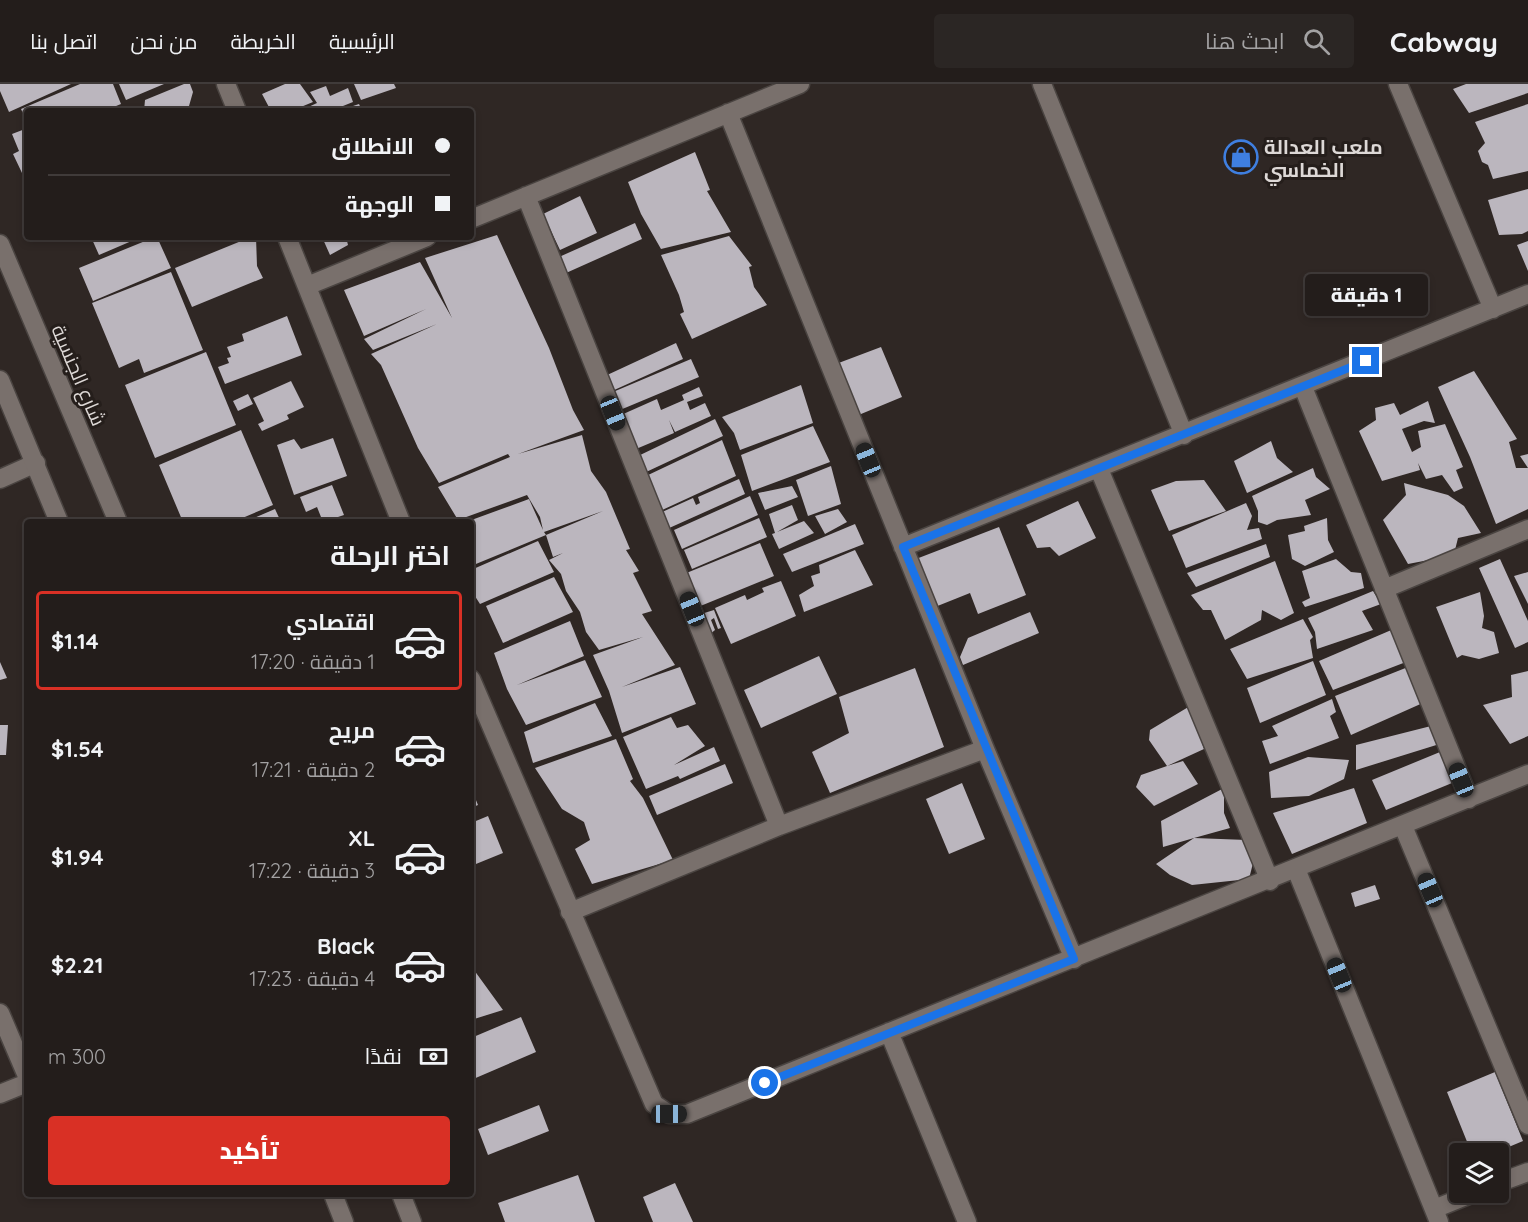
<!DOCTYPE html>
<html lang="ar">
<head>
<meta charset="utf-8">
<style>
  :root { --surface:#231d1b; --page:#2b2624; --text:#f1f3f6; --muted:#a3a2a3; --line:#403b3a; --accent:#d93025 }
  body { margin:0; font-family:Quicksand,Cairo,sans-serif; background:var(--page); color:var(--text); direction:rtl; height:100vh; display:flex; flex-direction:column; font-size:22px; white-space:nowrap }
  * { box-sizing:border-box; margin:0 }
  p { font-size:20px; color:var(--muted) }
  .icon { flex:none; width:33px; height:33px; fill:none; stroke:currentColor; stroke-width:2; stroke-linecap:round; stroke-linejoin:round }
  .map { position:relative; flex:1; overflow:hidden; direction:ltr }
  .sheet { position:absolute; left:24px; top:435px; width:450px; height:678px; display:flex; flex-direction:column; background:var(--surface); border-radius:6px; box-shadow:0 3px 9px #0003,0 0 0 2px var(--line); direction:rtl }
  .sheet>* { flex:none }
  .guide { position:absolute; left:24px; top:24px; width:450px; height:132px; border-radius:6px; box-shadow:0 3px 9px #0003,0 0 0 2px var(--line); direction:rtl; display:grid; align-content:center; height:132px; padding:0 24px; background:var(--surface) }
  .fabs { position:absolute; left:1449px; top:1059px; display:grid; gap:12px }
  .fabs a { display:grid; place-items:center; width:60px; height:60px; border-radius:6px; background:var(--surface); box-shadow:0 3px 9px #0003,0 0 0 2px var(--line); font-size:30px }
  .end { position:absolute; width:27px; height:27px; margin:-14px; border:8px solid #1a73e8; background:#fff; box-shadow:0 0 0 3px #fff }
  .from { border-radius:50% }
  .bubble { position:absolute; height:42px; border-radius:6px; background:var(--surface); box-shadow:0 3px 9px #0003,0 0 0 2px var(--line); font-size:20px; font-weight:800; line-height:42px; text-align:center; direction:rtl }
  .car { position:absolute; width:18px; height:36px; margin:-18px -9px; border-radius:8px; box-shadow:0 0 4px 2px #0007; background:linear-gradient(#222 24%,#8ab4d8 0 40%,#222 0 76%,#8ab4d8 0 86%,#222 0) }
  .guide b { display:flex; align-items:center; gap:21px; height:57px; font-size:22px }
  .guide b+b { border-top:2px solid var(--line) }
  .guide i { width:15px; height:15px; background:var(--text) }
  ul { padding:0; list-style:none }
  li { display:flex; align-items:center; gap:18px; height:99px; margin:0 12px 9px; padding:0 12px; border:3px solid transparent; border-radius:6px }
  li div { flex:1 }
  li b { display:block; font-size:22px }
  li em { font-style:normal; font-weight:800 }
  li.on { border-color:var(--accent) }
  li>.icon { width:54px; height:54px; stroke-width:1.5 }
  h2 { padding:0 24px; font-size:27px; line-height:72px }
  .pay { display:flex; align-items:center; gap:15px; height:66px; padding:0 24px; font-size:22px }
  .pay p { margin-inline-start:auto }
  .action { display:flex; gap:12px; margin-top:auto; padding:12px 24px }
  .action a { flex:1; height:69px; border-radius:6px; background:var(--accent); color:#fff; font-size:24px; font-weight:800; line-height:69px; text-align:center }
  header { display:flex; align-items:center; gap:36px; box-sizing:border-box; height:84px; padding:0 30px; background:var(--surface); border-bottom:2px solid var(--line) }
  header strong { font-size:28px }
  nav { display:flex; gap:33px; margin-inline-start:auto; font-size:21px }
  .search { width:420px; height:54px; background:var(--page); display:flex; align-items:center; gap:15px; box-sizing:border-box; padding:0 21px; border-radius:6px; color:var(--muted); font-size:22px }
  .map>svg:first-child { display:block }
  .building { fill:#bbb6be }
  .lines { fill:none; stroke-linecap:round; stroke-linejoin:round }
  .street-casing { stroke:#4a4441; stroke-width:21 }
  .secondary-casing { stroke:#4a4441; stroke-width:21 }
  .street { stroke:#79706c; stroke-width:18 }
  .secondary { stroke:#79706c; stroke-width:18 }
  .route { stroke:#1a73e8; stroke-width:8 }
  .labels { text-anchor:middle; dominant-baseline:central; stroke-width:6; stroke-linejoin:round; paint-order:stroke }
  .poi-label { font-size:20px; font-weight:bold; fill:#ddd8d6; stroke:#251e1b; text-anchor:start }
  .street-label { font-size:20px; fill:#ddd8d6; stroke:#251e1b }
</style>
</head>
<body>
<header>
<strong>Cabway</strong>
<div class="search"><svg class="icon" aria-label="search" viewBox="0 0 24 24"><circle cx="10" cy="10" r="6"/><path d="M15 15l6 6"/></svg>ابحث هنا</div>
<nav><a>الرئيسية</a><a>الخريطة</a><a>من نحن</a><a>اتصل بنا</a></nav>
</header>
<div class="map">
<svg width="1528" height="1138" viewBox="0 0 1528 1138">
  <rect width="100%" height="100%" fill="#2f2724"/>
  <path class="building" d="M0,0H71L9,28L0,7Z
    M80,0H113L121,20L104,27H27V38L21,25Z
    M119,0H164L126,16Z
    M184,0H190L193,8L189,22L191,27H144L145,16Z
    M285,0H300L313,18L296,25L297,27H271L262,10Z
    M354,0H394L396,4L361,16Z
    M1466,0H1528V9L1469,29L1453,5Z
    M326,2L330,12L348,4L353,18L343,22V27H304V25L317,19L310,8Z
    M359,20L362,27H348L347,24Z
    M1528,20V87L1493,95L1488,81L1482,78L1478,67L1485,59L1475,38Z
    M25,45L27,87L22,89L13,70L19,67L12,50Z
    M695,68L710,106L707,107L731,148L661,165L641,130L628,98Z
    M1528,105V147L1522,150L1499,151L1488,116Z
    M580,112L597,149L560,166L543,130Z
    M635,139L642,155L566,189L559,173Z
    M497,151L549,264L573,326L584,346L518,370L582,351L591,387L606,408L630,465L626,466L639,487L633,489L652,527L642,530L675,581L622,603L680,583L696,620L622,649L609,607L593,571L643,553L599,566L586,548L580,528L566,507L561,490L549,476L563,469L553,473L546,451L603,427L544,448L546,451L471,482V438H466L529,415L543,446L540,433L527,411L458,436L438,403L510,373L508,370L439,399L418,364L381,281L371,270L437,240L373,266L364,255L426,225L364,252L344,206L420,178L452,234L425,174Z
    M729,152L752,182L749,183L754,203L767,221L692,255L680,230L684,228L679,211L661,171Z
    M91,153H141L99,171Z
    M155,153H157L171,184L93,217L79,184Z
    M251,153H256L257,182L263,194L192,223L175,184Z
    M322,153H346L348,161L330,171Z
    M1528,157V187L1517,161Z
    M171,188L203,266L144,289L139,275L119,284L92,219Z
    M287,232L302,271L225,300L218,283L229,279L227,274L231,273L227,263L244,257L242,250Z
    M676,259L683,275L612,307L605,292Z
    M881,263L902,313L849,335L828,283Z
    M206,268L236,341L155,374L125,301Z
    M691,275L699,293L620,326L613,308Z
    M1474,287L1517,355L1509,358L1516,384H1528L1520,372L1528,370V425L1496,440L1470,373L1438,303Z
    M291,297L304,323L287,331L289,335L262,347L258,340L264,337L253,314Z
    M801,301L813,339L740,366L734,349L722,333Z
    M699,303L703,312L687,318L690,326L705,319L711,332L675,348L669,336L674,349L636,365L621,331L657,315L661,326L684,316L682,311Z
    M248,310L253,320L238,327L233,317Z
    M1428,317L1435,339L1424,337L1402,345L1412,368L1421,363L1418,347L1445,340L1463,383L1456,386L1463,404L1454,408L1442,391L1426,395L1418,379L1420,386L1382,397L1359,347L1376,336L1375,324L1394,319L1400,331Z
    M715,335L723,352L644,389L636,373Z
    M813,342L830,378L752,407L741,371Z
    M241,346L273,421L233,438H183L159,381Z
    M333,354L347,392L294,411L277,361L294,355L301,365Z
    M722,356L736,392L660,427L646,392Z
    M1271,357L1277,374L1293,388L1247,409L1234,377Z
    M831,382L841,420L808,432L796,396Z
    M1313,384L1316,393L1330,405L1305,416L1311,431L1277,436L1267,441L1258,438V427L1252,412Z
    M739,395L745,410L667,445L660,429L693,414L696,421L700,419L698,413Z
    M1204,396L1226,427L1169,447L1151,406L1176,397Z
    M1404,399L1448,411L1464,422L1481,449L1458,454L1455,466L1434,475L1408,480L1383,436L1406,411Z
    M332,401L344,431L323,438L317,423L306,428L300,413Z
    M792,402L798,413L765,426L758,409Z
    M750,412L758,431L682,465L674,446Z
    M1078,417L1096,454L1059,472L1050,463L1037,464L1026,441Z
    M1246,419L1252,432L1247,446L1259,444L1262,455L1186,484L1172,451Z
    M792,421L798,436L777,448L804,437L814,449L779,465L772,450L775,449L769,430Z
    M275,425L281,438H245Z
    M838,425L847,438L825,450L815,432Z
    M759,434L767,453L692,485L684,466Z
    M1327,434L1328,456L1334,468L1305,482L1292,475L1288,451L1305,447L1304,442Z
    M855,440L864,460L792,488L783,470Z
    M999,443L1026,511L978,530L970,509L935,523L916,475Z
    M538,457L554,488L480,520L471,506V486Z
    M760,459L774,492L698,523L684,490Z
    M1266,460L1270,473L1196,503L1187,489Z
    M855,466L873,501L804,528L799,511L814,502L811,492L820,489L819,481Z
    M1336,475L1351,488L1361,489L1364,504L1305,523L1302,518L1310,514L1302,487Z
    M1500,475L1528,537V558L1515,564L1479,484Z
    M1275,477L1294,529L1281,536L1262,526L1261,536L1225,556L1211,526H1203L1191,511Z
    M1528,488V520L1514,492Z
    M554,493L573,528L503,559L486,522Z
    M781,497L796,532L731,560L715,524L745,511L747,516L764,508L762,504Z
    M1373,507L1381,520L1362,527L1373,546L1317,565L1315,548L1308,534Z
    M1480,508L1484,532L1482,544L1494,548L1499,569L1479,575L1462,571L1457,574L1436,523Z
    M714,526L721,544L718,545L714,534L711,536L715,546L709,551L701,530Z
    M1030,528L1039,549L963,581L960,573L968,554Z
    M1303,535L1313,553L1310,556L1313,574L1247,595L1230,565Z
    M570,537L584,572L517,601L585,576L602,613L526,641L507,605L494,569Z
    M1396,544L1406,578L1333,606L1319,577Z
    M819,572L837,610L761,644L744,606Z
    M1313,577L1326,611L1260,639L1247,604Z
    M0,578L7,594L0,596Z
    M1408,583L1425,618L1351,651L1335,612Z
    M915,584L944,663L830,709L812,668L849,649L839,613Z
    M1528,587V652L1510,660L1483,621L1512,613L1511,591Z
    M1332,615L1336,628L1330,632L1339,654L1270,680L1262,657L1278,652L1272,642Z
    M595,619L612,652L533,679L524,648Z
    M1190,622L1204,665L1167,682L1183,677L1198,700L1154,722L1136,703L1141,691L1167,682L1149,656L1150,646Z
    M671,633L677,644L688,641L705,662L674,681L714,663L720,677L680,695L678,692L646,705L623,653Z
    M0,641H8L6,671H0Z
    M1435,641L1446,658L1356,686V661Z
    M616,655L633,695L630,697L643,714L673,776L592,800L575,765L590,756L584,738L562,725L535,684Z
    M1440,668L1457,697L1386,726L1372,696Z
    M1308,673L1349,676L1344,695L1309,712L1271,714L1269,688Z
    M725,680L733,699L657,731L649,712Z
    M962,699L985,755L949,770L926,715Z
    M471,704L478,721L471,724Z
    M1224,704V729L1230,744L1194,754L1247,756L1253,779L1249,795L1192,801L1170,791L1156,780L1194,754L1163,763L1161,737Z
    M1354,704L1367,739L1292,770L1273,729Z
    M488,732L503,769L471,782V739Z
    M1375,801L1380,815L1355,823L1351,809Z
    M474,886L503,926L471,936V887Z
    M521,933L536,968L471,996V954Z
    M1495,988L1523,1057L1492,1070H1472L1447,1008Z
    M539,1021L549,1047L488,1071L478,1045Z
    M578,1091L595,1138H505L498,1119Z
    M675,1099L693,1138H653L643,1113Z"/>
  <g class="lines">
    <defs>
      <path id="street" d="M226,0L237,27
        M1042,0L1184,351
        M1398,0L1493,225
        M728,29L985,665L1074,875
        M526,112L779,742
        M471,135L800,0
        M287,153L401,438
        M307,202L427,153
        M1303,303L1469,715
        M1099,385L1270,797
        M0,395L36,379
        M903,463L1528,210
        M1384,505L1528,445
        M471,595L654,1020L669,1030H687L1528,690
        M1403,742L1528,1041
        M1296,785L1439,1138
        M570,828L779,742L985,665
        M0,929L27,992
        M889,948L967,1138
        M0,1010L27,999
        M1498,1099L1528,1088
        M1434,1125L1476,1108"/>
      <path id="secondary" d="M0,160L118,438
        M0,296L59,438
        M333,1110L344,1138
        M401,1110L412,1138"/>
    </defs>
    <use href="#street" class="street-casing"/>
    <use href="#secondary" class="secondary-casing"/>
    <use href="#street" class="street"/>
    <use href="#secondary" class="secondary"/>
  </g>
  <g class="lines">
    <path class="route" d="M765,999L1074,875L903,463L1366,277"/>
  </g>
  <defs>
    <symbol id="shop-ring" viewBox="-11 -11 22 22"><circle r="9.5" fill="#251e1b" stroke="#3f7fe0" stroke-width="1.5"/><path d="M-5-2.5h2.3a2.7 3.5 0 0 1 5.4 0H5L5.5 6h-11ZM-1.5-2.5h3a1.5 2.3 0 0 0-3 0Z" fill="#3f7fe0"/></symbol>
  </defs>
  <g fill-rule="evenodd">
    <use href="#shop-ring" x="1222" y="54" width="38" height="38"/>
  </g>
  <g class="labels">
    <g class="poi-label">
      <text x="1264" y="62">ملعب العدالة<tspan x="1264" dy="23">الخماسي</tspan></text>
    </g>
    <g class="street-label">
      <text transform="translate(79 291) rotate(67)">شارع الجنسية</text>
    </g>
  </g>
</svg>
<div class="fabs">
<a><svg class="icon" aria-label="layers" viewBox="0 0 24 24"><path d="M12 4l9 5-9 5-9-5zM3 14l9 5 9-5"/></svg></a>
</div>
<i class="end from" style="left:765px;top:999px"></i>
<i class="end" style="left:1366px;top:277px"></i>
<div class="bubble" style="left:1305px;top:190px;width:123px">1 دقيقة</div>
<i class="car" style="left:613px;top:329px;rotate:158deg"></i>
<i class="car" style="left:868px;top:376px;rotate:338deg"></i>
<i class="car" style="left:692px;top:525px;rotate:338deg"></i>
<i class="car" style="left:1461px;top:696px;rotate:338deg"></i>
<i class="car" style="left:1430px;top:806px;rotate:337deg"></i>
<i class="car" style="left:1339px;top:891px;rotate:338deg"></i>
<i class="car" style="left:669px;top:1030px;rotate:90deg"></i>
<div class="guide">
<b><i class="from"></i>الانطلاق</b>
<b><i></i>الوجهة</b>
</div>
<section class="sheet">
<h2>اختر الرحلة</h2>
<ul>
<li class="on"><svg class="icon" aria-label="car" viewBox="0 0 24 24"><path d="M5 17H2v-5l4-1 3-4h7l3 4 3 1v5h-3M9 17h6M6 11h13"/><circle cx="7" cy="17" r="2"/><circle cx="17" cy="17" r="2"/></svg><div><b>اقتصادي</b><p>1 دقيقة · 17:20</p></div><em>$1.14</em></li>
<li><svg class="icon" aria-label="car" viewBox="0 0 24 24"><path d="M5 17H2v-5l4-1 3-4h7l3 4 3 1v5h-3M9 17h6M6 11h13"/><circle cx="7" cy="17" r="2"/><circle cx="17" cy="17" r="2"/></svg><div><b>مريح</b><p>2 دقيقة · 17:21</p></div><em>$1.54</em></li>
<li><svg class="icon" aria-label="car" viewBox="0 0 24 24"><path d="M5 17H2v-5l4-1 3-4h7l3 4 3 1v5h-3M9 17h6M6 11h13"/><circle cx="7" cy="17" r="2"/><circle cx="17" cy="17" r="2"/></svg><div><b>XL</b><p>3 دقيقة · 17:22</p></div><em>$1.94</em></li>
<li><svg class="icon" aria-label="car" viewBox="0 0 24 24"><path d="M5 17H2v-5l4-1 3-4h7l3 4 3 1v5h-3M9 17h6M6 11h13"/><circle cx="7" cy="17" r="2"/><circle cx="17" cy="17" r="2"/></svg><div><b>Black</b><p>4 دقيقة · 17:23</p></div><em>$2.21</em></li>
</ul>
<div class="pay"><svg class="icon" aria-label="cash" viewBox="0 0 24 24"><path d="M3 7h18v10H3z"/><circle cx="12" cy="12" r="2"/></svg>نقدًا<p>300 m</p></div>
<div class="action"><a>تأكيد</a></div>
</section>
</div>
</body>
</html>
